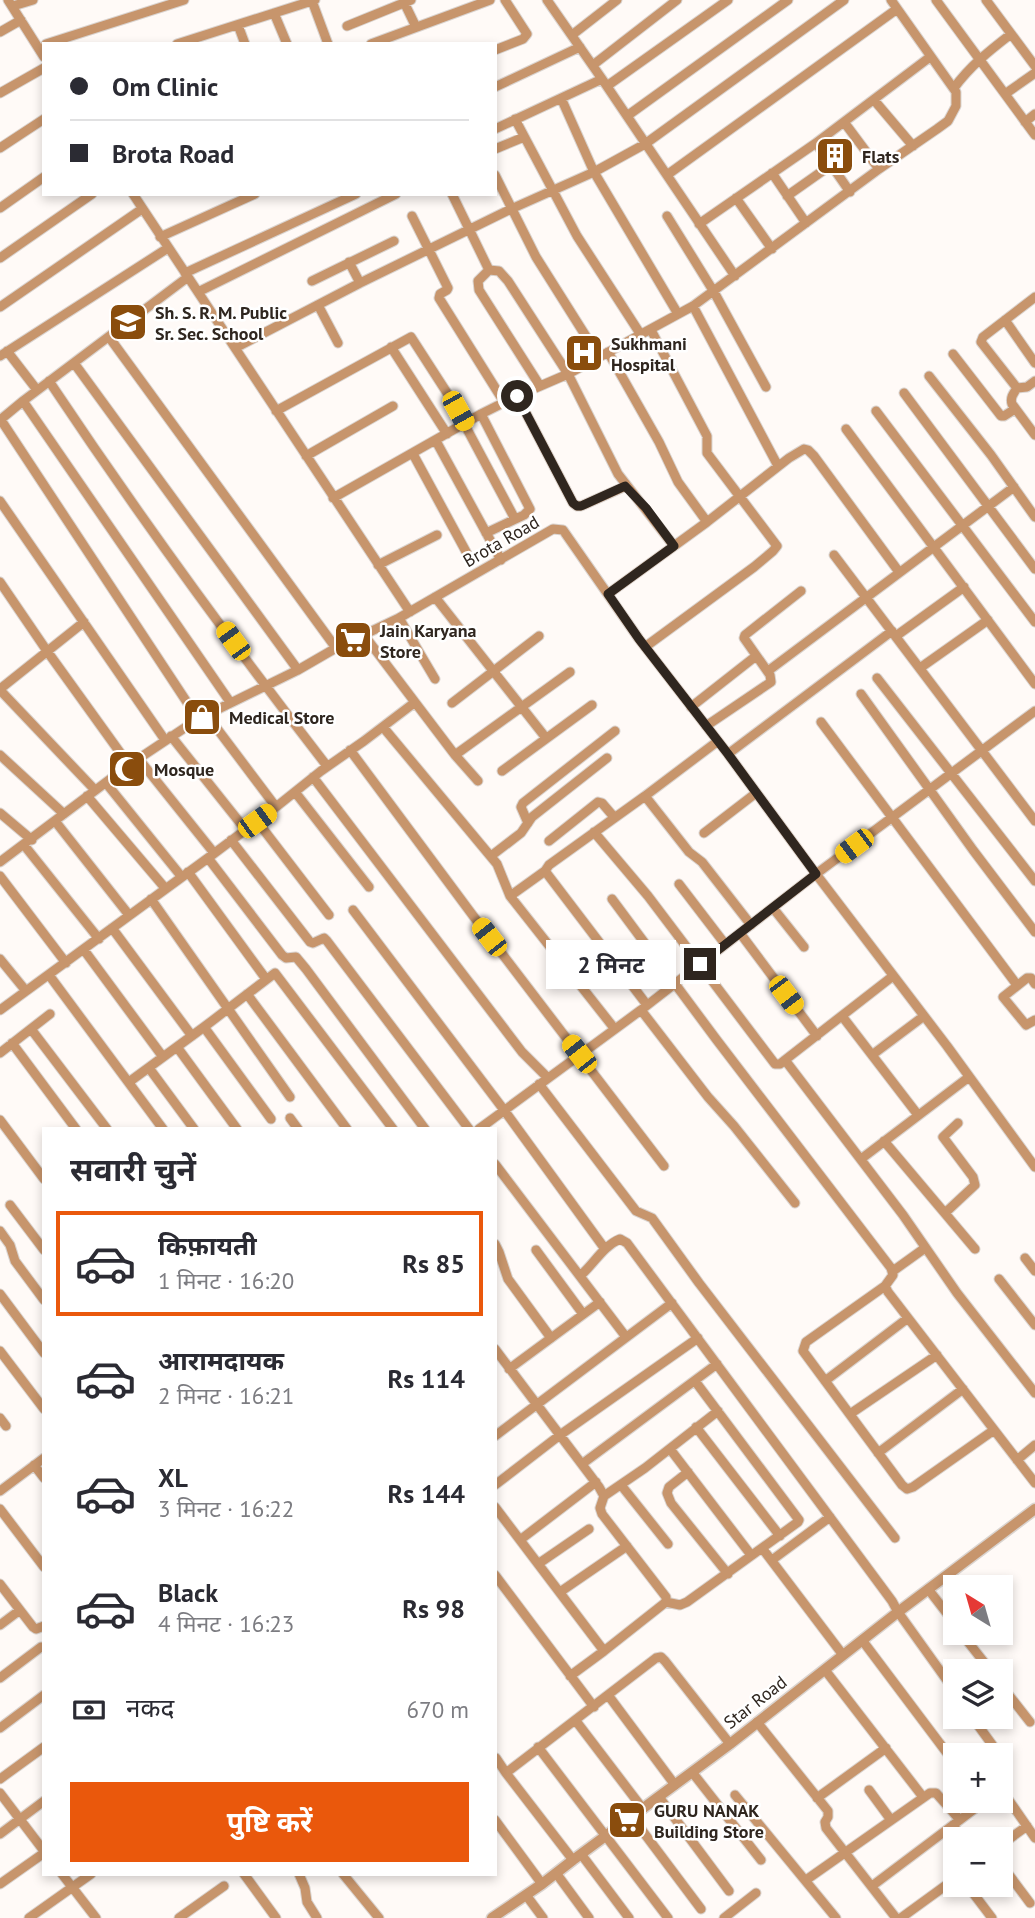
<!DOCTYPE html>
<html lang="hi">
<head>
<meta charset="utf-8">
<style>
  :root { --surface:#fff; --page:#f7f7f7; --text:#2b2b33; --muted:#7c7c81; --line:#e1e1e2; --accent:#ea580c }
  body { margin:0; font-family:"PT Sans","Noto Sans Devanagari",sans-serif; background:var(--page); color:var(--text); height:100vh; display:flex; flex-direction:column; font-size:26px; white-space:nowrap }
  * { box-sizing:border-box; margin:0 }
  p { font-size:23px; color:var(--muted) }
  .icon { flex:none; width:38px; height:38px; fill:none; stroke:currentColor; stroke-width:2; stroke-linecap:round; stroke-linejoin:round }
  .map { position:relative; flex:1; overflow:hidden }
  .drawer { position:absolute; left:42px; top:1127px; width:455px; height:749px; display:flex; flex-direction:column; background:var(--surface); border-radius:0px; box-shadow:0 4px 10px #0003 }
  .drawer>* { flex:none }
  .banner { position:absolute; left:42px; top:42px; width:455px; height:154px; border-radius:0px; box-shadow:0 4px 10px #0003; display:grid; align-content:center; height:154px; padding:0 28px; background:var(--surface) }
  .needle { width:46px; rotate:323deg }
  .tools { position:absolute; left:943px; top:1575px; display:grid; gap:14px }
  .tools a { display:grid; place-items:center; width:70px; height:70px; border-radius:0px; background:var(--surface); box-shadow:0 4px 10px #0003; font-size:35px }
  .end { position:absolute; width:32px; height:32px; margin:-16px; border:9px solid #2f261f; background:#fff; box-shadow:0 0 0 4px #fff }
  .from { border-radius:50% }
  .bubble { position:absolute; height:49px; border-radius:0px; background:var(--surface); box-shadow:0 4px 10px #0003; font-size:23px; font-weight:700; line-height:49px; text-align:center }
  .car { position:absolute; width:21px; height:42px; margin:-21px -10px; border-radius:9px; box-shadow:0 0 5px 2px #0007; background:linear-gradient(#f5c518 24%,#345 0 40%,#f5c518 0 76%,#345 0 86%,#f5c518 0) }
  .banner b { display:flex; align-items:center; gap:24px; height:66px; font-size:26px }
  .banner b+b { border-top:2px solid var(--line) }
  .banner i { width:18px; height:18px; background:var(--text) }
  ul { padding:0; list-style:none }
  li { display:flex; align-items:center; gap:21px; height:105px; margin:0 14px 10px; padding:0 14px; border:4px solid transparent; border-radius:0px }
  li div { flex:1 }
  li b { display:block; font-size:26px }
  li em { font-style:normal; font-weight:700 }
  li.on { border-color:var(--accent) }
  li>.icon { width:63px; height:63px; stroke-width:1.5 }
  h2 { padding:0 28px; font-size:32px; line-height:84px }
  .pay { display:flex; align-items:center; gap:18px; height:77px; padding:0 28px; font-size:26px }
  .pay p { margin-inline-start:auto }
  .button { display:flex; gap:14px; margin-top:auto; padding:14px 28px }
  .button a { flex:1; height:80px; border-radius:0px; background:var(--accent); color:#fff; font-size:28px; font-weight:700; line-height:80px; text-align:center }
  .map>svg:first-child { display:block }
  .lines { fill:none; stroke-linecap:round; stroke-linejoin:round }
  .minor-casing { stroke:#dad4d0; stroke-width:11 }
  .tertiary-casing { stroke:#dad4d0; stroke-width:13 }
  .minor { stroke:#c7956c; stroke-width:9 }
  .tertiary { stroke:#c7956c; stroke-width:10 }
  .route { stroke:#2f261f; stroke-width:9 }
  .labels { text-anchor:middle; dominant-baseline:central; stroke-width:5; stroke-linejoin:round; paint-order:stroke }
  .poi-label { font-size:18px; font-weight:bold; fill:#2f261f; stroke:#fff; text-anchor:start }
  .street-label { font-size:18px; fill:#2f261f; stroke:#fff }
</style>
</head>
<body>
<div class="map">
<svg width="1035" height="1918" viewBox="0 0 1035 1918">
  <rect width="100%" height="100%" fill="#fffaf7"/>
  <g class="lines">
    <defs>
      <path id="minor" d="M8,0L44,57
        M403,0L416,27
        M547,0L602,79L735,276
        M936,0L1035,135
        M986,0L1035,66
        M312,1L328,44
        M13,6L33,0
        M274,13L287,44
        M238,25L245,44
        M347,26L411,0
        M0,32L21,20
        M572,35L617,0
        M46,44L184,0
        M177,44L315,0
        M371,44L490,0
        M495,50L523,39L527,34L505,0
        M593,65L677,0
        M607,86L728,0
        M495,87L580,47
        M954,88C970,66 989,51 1011,34
        M0,93L44,68
        M1005,94L1035,73
        M561,98L594,172L678,314
        M874,100L913,146
        M627,116L788,0
        M515,119L577,236L641,335
        M844,122L879,169
        M1025,122L1035,114
        M495,129L602,79
        M816,143L850,192
        M0,148L44,119
        M495,149L524,137
        M772,173L806,223
        M495,175L536,257L599,357
        M667,175L897,9
        M133,194L410,612
        M452,194L489,270L478,281L479,290L540,386
        M787,196L831,165
        M736,198L772,249
        M0,208L44,177
        M412,216L448,288L447,290L440,294L439,298L504,402
        M667,216L714,292L766,387
        M699,224L816,143L930,57
        M160,237L255,194
        M0,258L92,194
        M349,262L360,283
        M489,270L499,271L508,281L568,374L618,474L674,546
        M185,273L356,194
        M312,281L394,241
        M198,292L396,194
        M1035,297L983,337L981,342L1017,388L1027,387L1035,381
        M318,305L338,343
        M693,306L778,466
        M0,307L142,209
        M1005,320L1035,363
        M109,337L336,648
        M391,347L447,434
        M235,348L360,283L511,209L594,172L645,144L844,0
        M7,351L37,390
        M608,352L659,442L678,482L707,522
        M953,354L1001,416H1004L1015,409
        M0,356L168,248
        M74,363L298,670
        M929,376L991,455L1035,517
        M49,381C137,513 230,641 327,766
        M1017,388C1013,394 1010,398 1012,404L1035,435
        M904,393L1035,569
        M517,396L573,503L577,506H581L626,486
        M23,401L230,702
        M276,411L411,337L451,399L515,519
        M876,411L1035,622
        M481,414L530,509L524,515L486,533
        M0,420L23,401L188,277
        M1,420L198,719
        M846,429L1035,684
        M436,441L501,560
        M413,454L470,559
        M306,456L393,406
        M333,498L481,414L517,396L568,374L693,306L879,169L937,129L948,121L956,106V92L891,0
        M0,501L165,740
        M834,555L1035,821
        M378,565L437,535
        M0,582L47,651L129,765
        M608,594L707,522L789,458L804,449L808,450L814,456L899,572
        M435,597L546,738
        M399,618L435,679
        M364,635L455,755L478,781
        M896,636L964,587
        M645,647L754,567L773,551L777,546L707,453V436L651,330
        M920,668L988,620
        M768,671L1014,487
        M877,678L1035,881
        M0,689L84,622
        M0,690L95,790
        M861,694L973,850L1035,932
        M452,703L539,636
        M691,707L756,656
        M1035,711L816,874L947,1046L1035,1167
        M206,714L276,807
        M821,722L1017,985
        M706,726L771,682L770,675L744,638L745,635L801,591
        M383,727L497,864L510,896L614,1028
        M171,736L245,829
        M350,750L474,917L664,1166
        M728,754L892,631
        M0,755L64,814
        M455,755L570,672
        M138,758L214,853
        M502,771L592,705
        M313,777L522,1052L547,1077
        M106,783L181,876
        M295,792L369,887
        M87,796L165,888
        M645,796L689,852L702,862L751,925
        M0,813L32,840
        M55,821L129,915
        M257,821L329,915
        M528,823L521,807L523,803L615,731
        M594,832L648,896L775,1064H780L785,1060L893,976
        M704,833L756,793
        M231,840L310,942L313,943L324,938L327,941L469,1129
        M549,841L598,802L602,803L614,817
        M24,845L99,939
        M491,856L521,833L532,817L607,758
        M208,858L282,955L286,958L296,957L306,969L425,1129
        M0,862L129,765L198,719L298,670L336,648L399,618L553,529L563,530L639,639L728,754L816,874L641,1010L479,1129
        M188,872L266,979
        M0,876L66,963
        M679,884L725,944
        M510,896L545,871
        M151,899L290,1097
        M612,899L716,1039L891,1268L893,1275L885,1286L888,1292L1035,1483
        M773,908L804,947
        M353,910L504,1110L605,1249
        M112,928L192,1036
        M740,933L817,1036
        M84,950L163,1057
        M0,959L26,991
        M49,975L163,1129
        M1035,984L1031,978H1027L1003,997L1026,1025L1035,1020
        M247,994L347,1129
        M647,1005L545,871L549,865L645,796L718,741
        M0,1010L208,858L276,807L321,771L364,741L414,703
        M641,1010L708,1097L734,1126L795,1203
        M842,1016L918,1115
        M204,1027L271,1119
        M31,1029L107,1129
        M12,1043L76,1129
        M177,1047L237,1129
        M0,1053L50,1014
        M872,1055L924,1016
        M785,1060L903,1215L957,1293L1035,1393
        M149,1068L194,1129
        M129,1082L204,1027L275,973L393,1129
        M539,1084L636,1211L652,1218L699,1283L895,1538
        M290,1118L298,1129
        M0,1120L44,1179
        M884,1141L975,1249
        M861,1159L969,1077
        M495,1164L626,1337
        M10,1205L44,1250
        M945,1213L975,1185L973,1177L943,1137L958,1123
        M0,1231L10,1245L15,1261L44,1300
        M495,1244L499,1252L508,1279L551,1338
        M536,1250L583,1314
        M1025,1258L1035,1271
        M893,1271L925,1248
        M580,1276C594,1264 603,1246 620,1239L627,1243L892,1601L898,1612L956,1693
        M999,1279L1035,1325
        M885,1286L806,1342L803,1351L902,1485L907,1489L913,1487L994,1430
        M0,1294L44,1353
        M495,1349L599,1487L604,1496
        M0,1351L44,1409
        M509,1369L600,1302
        M825,1381L908,1318
        M850,1414L937,1355
        M0,1418L6,1426
        M696,1427L780,1536
        M495,1436L672,1303
        M670,1449L751,1555
        M878,1453L963,1389
        M1017,1460L1035,1445
        M582,1464L717,1364
        M34,1465L44,1478
        M688,1472L669,1487L667,1493L671,1503L728,1574
        M495,1485L560,1435L698,1338
        M621,1485L668,1544
        M0,1491L44,1458
        M495,1507L604,1651L570,1676
        M0,1509L44,1567
        M520,1540L596,1482
        M762,1548L843,1655
        M772,1560L830,1517
        M538,1564L589,1529
        M495,1575L594,1707
        M0,1584L33,1627L36,1629L44,1626
        M928,1589L956,1625
        M560,1592L627,1546
        M666,1602L680,1605L687,1602L798,1522L799,1520L695,1381
        M0,1625L20,1610
        M961,1633L991,1671
        M862,1640L956,1765
        M604,1651L666,1602V1597L602,1514L600,1508L604,1496L645,1468L718,1411
        M825,1670L923,1797
        M0,1678L41,1647
        M1001,1685L1030,1722
        M608,1695L675,1785
        M972,1717L996,1750
        M576,1721L643,1809
        M757,1722L828,1811V1817L825,1822L826,1828L896,1918
        M0,1728L44,1695
        M538,1747L668,1918
        M496,1758L506,1773
        M692,1772L761,1860
        M0,1779L44,1747
        M869,1790L891,1820
        M1001,1792L1004,1793L1035,1838
        M0,1793L44,1851
        M735,1795L836,1918
        M659,1797L729,1891
        M817,1798L886,1748
        M632,1817L701,1909
        M495,1820L542,1884
        M953,1825L963,1839
        M0,1834L44,1801
        M1001,1845L1027,1826
        M581,1854L629,1918
        M573,1860L506,1773L656,1658L661,1657L665,1661L730,1744
        M1001,1864L1030,1903
        M556,1873L589,1918
        M62,1874L96,1918
        M244,1874L276,1918
        M299,1874L305,1888L307,1902L317,1918
        M343,1874L379,1918
        M806,1880L930,1793H936L960,1820
        M0,1884L44,1853
        M872,1886L985,1801
        M973,1893L992,1918
        M526,1895L543,1918
        M29,1918L91,1874
        M179,1918L224,1886
        M724,1918L756,1893
        M901,1918L956,1878"/>
      <path id="tertiary" d="M492,1918L542,1884L573,1860L730,1744L898,1612L1035,1509"/>
    </defs>
    <use href="#minor" class="minor-casing"/>
    <use href="#tertiary" class="tertiary-casing"/>
    <use href="#minor" class="minor"/>
    <use href="#tertiary" class="tertiary"/>
  </g>
  <g class="lines">
    <path class="route" d="M517,396L573,503L577,506H581L625,486L646,508L674,546L608,594L639,639L728,754L816,874L700,964"/>
  </g>
  <defs>
    <symbol id="building-square" viewBox="-11 -11 22 22"><rect x="-9" y="-9" width="18" height="18" rx="4" fill="#8a4d0d" stroke="#fff"/><path d="M-4-6H4V6H1V3H-1V6H-4ZM-2.5-4.3h1.7v1.8h-1.7ZM.8-4.3h1.7v1.8H.8ZM-2.5-1h1.7V.8h-1.7ZM.8-1h1.7V.8H.8Z" fill="#fff"/></symbol>
    <symbol id="school-square" viewBox="-11 -11 22 22"><rect x="-9" y="-9" width="18" height="18" rx="4" fill="#8a4d0d" stroke="#fff"/><path d="M0-5L7-2L0 1L-7-2ZM-4 1L0 2.5L4 1V4Q0 6-4 4Z" fill="#fff"/></symbol>
    <symbol id="hospital-square" viewBox="-11 -11 22 22"><rect x="-9" y="-9" width="18" height="18" rx="4" fill="#8a4d0d" stroke="#fff"/><path d="M-5-5h3v3.5h4V-5h3V5h-3V1.5h-4V5h-3Z" fill="#fff"/></symbol>
    <symbol id="supermarket-square" viewBox="-11 -11 22 22"><rect x="-9" y="-9" width="18" height="18" rx="4" fill="#8a4d0d" stroke="#fff"/><path d="M-6-5.5h2.5l.6 2H6L4.5 2H-2.5L-4.4-4H-6ZM-1.5 3.2a1.3 1.3 0 1 0 .1 0ZM3 3.2a1.3 1.3 0 1 0 .1 0Z" fill="#fff"/></symbol>
    <symbol id="shop-square" viewBox="-11 -11 22 22"><rect x="-9" y="-9" width="18" height="18" rx="4" fill="#8a4d0d" stroke="#fff"/><path d="M-5-2.5h2.3a2.7 3.5 0 0 1 5.4 0H5L5.5 6h-11ZM-1.5-2.5h3a1.5 2.3 0 0 0-3 0Z" fill="#fff"/></symbol>
    <symbol id="mosque-square" viewBox="-11 -11 22 22"><rect x="-9" y="-9" width="18" height="18" rx="4" fill="#8a4d0d" stroke="#fff"/><path d="M3.5-4.9A6 6 0 1 0 3.5 4.9A5 5 0 1 1 3.5-4.9Z" fill="#fff"/></symbol>
  </defs>
  <g fill-rule="evenodd">
    <use href="#building-square" x="813" y="134" width="44" height="44"/>
    <use href="#school-square" x="106" y="300" width="44" height="44"/>
    <use href="#hospital-square" x="562" y="331" width="44" height="44"/>
    <use href="#supermarket-square" x="331" y="618" width="44" height="44"/>
    <use href="#shop-square" x="180" y="695" width="44" height="44"/>
    <use href="#mosque-square" x="105" y="747" width="44" height="44"/>
    <use href="#supermarket-square" x="605" y="1798" width="44" height="44"/>
  </g>
  <g class="labels">
    <g class="poi-label">
      <text x="862" y="156">Flats</text>
      <text x="155" y="312">Sh. S. R. M. Public<tspan x="155" dy="21">Sr. Sec. School</tspan></text>
      <text x="611" y="343">Sukhmani<tspan x="611" dy="21">Hospital</tspan></text>
      <text x="380" y="630">Jain Karyana<tspan x="380" dy="21">Store</tspan></text>
      <text x="229" y="717">Medical Store</text>
      <text x="154" y="769">Mosque</text>
      <text x="654" y="1810">GURU NANAK<tspan x="654" dy="21">Building Store</tspan></text>
    </g>
    <g class="street-label">
      <text transform="translate(501 541) rotate(-30)">Brota Road</text>
      <text transform="translate(755 1702) rotate(-38)">Star Road</text>
    </g>
  </g>
</svg>
<div class="tools">
<a><svg class="needle" viewBox="-14 -14 28 28"><path d="M0-13l5 13h-10z" fill="#e53935"/><path d="M0 13l5-13h-10z" fill="#7c7c81"/></svg></a>
<a><svg class="icon" aria-label="layers" viewBox="0 0 24 24"><path d="M12 4l9 5-9 5-9-5zM3 14l9 5 9-5"/></svg></a>
<a>+</a>
<a>−</a>
</div>
<i class="end from" style="left:517px;top:396px"></i>
<i class="end" style="left:700px;top:964px"></i>
<div class="bubble" style="left:546px;top:940px;width:130px">2 मिनट</div>
<i class="car" style="left:458px;top:411px;rotate:151deg"></i>
<i class="car" style="left:233px;top:641px;rotate:324deg"></i>
<i class="car" style="left:257px;top:821px;rotate:54deg"></i>
<i class="car" style="left:854px;top:846px;rotate:233deg"></i>
<i class="car" style="left:489px;top:937px;rotate:322deg"></i>
<i class="car" style="left:786px;top:995px;rotate:143deg"></i>
<i class="car" style="left:579px;top:1054px;rotate:322deg"></i>
<div class="banner">
<b><i class="from"></i>Om Clinic</b>
<b><i></i>Brota Road</b>
</div>
<section class="drawer">
<h2>सवारी चुनें</h2>
<ul>
<li class="on"><svg class="icon" aria-label="car" viewBox="0 0 24 24"><path d="M5 17H2v-5l4-1 3-4h7l3 4 3 1v5h-3M9 17h6M6 11h13"/><circle cx="7" cy="17" r="2"/><circle cx="17" cy="17" r="2"/></svg><div><b>किफ़ायती</b><p>1 मिनट · 16:20</p></div><em>Rs 85</em></li>
<li><svg class="icon" aria-label="car" viewBox="0 0 24 24"><path d="M5 17H2v-5l4-1 3-4h7l3 4 3 1v5h-3M9 17h6M6 11h13"/><circle cx="7" cy="17" r="2"/><circle cx="17" cy="17" r="2"/></svg><div><b>आरामदायक</b><p>2 मिनट · 16:21</p></div><em>Rs 114</em></li>
<li><svg class="icon" aria-label="car" viewBox="0 0 24 24"><path d="M5 17H2v-5l4-1 3-4h7l3 4 3 1v5h-3M9 17h6M6 11h13"/><circle cx="7" cy="17" r="2"/><circle cx="17" cy="17" r="2"/></svg><div><b>XL</b><p>3 मिनट · 16:22</p></div><em>Rs 144</em></li>
<li><svg class="icon" aria-label="car" viewBox="0 0 24 24"><path d="M5 17H2v-5l4-1 3-4h7l3 4 3 1v5h-3M9 17h6M6 11h13"/><circle cx="7" cy="17" r="2"/><circle cx="17" cy="17" r="2"/></svg><div><b>Black</b><p>4 मिनट · 16:23</p></div><em>Rs 98</em></li>
</ul>
<div class="pay"><svg class="icon" aria-label="cash" viewBox="0 0 24 24"><path d="M3 7h18v10H3z"/><circle cx="12" cy="12" r="2"/></svg>नकद<p>670 m</p></div>
<div class="button"><a>पुष्टि करें</a></div>
</section>
</div>
</body>
</html>
